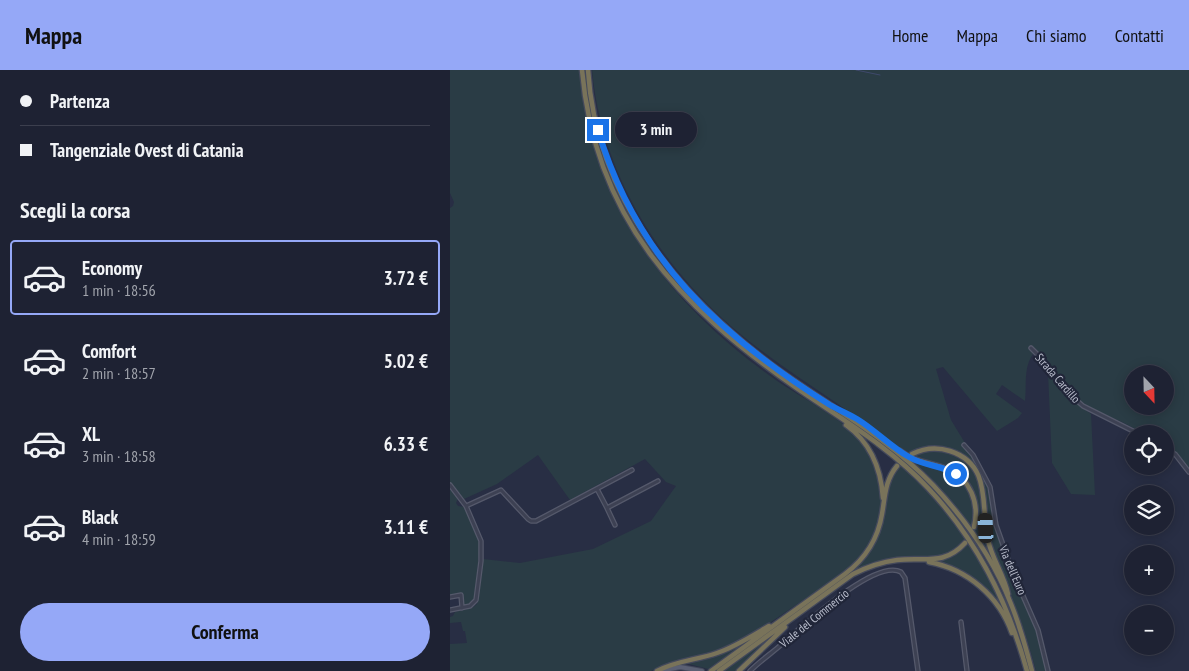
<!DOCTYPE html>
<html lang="it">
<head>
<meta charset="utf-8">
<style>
  :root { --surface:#1e2233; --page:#262a3b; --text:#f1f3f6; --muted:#a1a4ac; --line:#3c3f4e; --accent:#95a8f7 }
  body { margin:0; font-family:"PT Sans Narrow",sans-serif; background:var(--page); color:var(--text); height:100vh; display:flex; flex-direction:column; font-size:19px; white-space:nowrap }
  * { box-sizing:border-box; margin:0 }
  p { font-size:16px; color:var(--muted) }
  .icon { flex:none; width:28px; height:28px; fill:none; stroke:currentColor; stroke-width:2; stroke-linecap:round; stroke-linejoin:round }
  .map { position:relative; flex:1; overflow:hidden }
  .side { display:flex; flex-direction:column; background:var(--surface); width:450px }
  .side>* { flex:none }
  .hud { display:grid; align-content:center; height:110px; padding:0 20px; background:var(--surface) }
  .needle { width:32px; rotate:158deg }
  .controls { position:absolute; left:674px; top:295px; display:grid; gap:10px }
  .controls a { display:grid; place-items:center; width:50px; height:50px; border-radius:50%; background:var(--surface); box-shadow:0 2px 12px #0003,0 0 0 1px var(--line); font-size:25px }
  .end { position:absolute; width:22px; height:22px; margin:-11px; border:6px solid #1a73e8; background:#fff; box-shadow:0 0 0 2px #fff }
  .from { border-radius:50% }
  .bubble { position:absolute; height:35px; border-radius:18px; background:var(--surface); box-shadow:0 2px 12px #0003,0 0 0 1px var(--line); font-size:16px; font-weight:700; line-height:35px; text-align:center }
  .car { position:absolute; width:15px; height:30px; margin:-15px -8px; border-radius:6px; box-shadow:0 0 4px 1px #0007; background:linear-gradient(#222 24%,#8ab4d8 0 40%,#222 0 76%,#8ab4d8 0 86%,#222 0) }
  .hud b { display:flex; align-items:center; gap:18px; height:48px; font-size:19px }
  .hud b+b { border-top:1px solid var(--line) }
  .hud i { width:12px; height:12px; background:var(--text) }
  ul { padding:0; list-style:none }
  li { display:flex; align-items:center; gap:15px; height:75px; margin:0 10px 8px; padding:0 10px; border:2px solid transparent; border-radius:5px }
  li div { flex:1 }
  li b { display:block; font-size:19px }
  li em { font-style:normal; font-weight:700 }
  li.active { border-color:var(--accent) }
  li>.icon { width:45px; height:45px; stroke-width:1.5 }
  h2 { padding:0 20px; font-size:22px; line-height:60px }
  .primary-button { display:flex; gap:10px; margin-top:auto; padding:10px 20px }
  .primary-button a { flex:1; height:58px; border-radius:30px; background:var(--accent); color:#111; font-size:20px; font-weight:700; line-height:58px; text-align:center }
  header { display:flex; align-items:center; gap:30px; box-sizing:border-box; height:70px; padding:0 25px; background:var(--accent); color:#111 }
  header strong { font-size:24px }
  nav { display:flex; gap:28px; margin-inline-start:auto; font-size:18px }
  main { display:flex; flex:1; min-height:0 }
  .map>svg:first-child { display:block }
  .green { fill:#2a3c45; fill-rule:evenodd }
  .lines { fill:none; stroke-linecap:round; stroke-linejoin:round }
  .stream { stroke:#3f496c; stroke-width:1 }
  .minor-casing { stroke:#55596b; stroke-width:5.5 }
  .major-casing { stroke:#43485a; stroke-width:6 }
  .highway-casing { stroke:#44495b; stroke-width:7 }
  .minor { stroke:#3d4153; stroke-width:3 }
  .major { stroke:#5b6073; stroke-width:4 }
  .highway { stroke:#79735a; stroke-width:4.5 }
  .route { stroke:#1a73e8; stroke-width:6 }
  .labels { text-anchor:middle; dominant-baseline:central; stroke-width:4.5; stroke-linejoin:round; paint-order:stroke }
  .street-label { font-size:12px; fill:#babecd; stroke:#212639 }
</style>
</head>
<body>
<header>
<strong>Mappa</strong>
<nav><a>Home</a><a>Mappa</a><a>Chi siamo</a><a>Contatti</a></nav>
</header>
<main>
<section class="side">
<div class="hud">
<b><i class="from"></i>Partenza</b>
<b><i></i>Tangenziale Ovest di Catania</b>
</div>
<h2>Scegli la corsa</h2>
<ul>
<li class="active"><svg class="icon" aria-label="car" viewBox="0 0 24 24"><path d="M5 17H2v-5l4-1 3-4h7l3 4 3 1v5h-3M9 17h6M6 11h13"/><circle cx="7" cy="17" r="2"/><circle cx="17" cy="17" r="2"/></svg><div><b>Economy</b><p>1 min · 18:56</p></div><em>3.72 €</em></li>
<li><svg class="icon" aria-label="car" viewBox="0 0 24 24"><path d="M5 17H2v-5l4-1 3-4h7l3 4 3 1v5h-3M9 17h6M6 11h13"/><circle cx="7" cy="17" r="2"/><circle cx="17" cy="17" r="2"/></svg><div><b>Comfort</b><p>2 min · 18:57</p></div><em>5.02 €</em></li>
<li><svg class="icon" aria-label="car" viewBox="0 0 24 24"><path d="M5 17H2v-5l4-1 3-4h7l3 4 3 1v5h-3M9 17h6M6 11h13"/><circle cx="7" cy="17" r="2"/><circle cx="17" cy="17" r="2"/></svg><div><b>XL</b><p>3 min · 18:58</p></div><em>6.33 €</em></li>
<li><svg class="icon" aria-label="car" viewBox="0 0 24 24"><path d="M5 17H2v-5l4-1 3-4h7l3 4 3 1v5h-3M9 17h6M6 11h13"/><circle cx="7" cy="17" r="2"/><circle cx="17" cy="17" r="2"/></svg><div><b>Black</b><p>4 min · 18:59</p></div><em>3.11 €</em></li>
</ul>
<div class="primary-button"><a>Conferma</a></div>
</section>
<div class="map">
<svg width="739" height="601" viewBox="0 0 739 601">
  <rect width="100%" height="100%" fill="#282e44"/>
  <path class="green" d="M0,0H129C142,133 216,232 323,308C352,329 399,350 418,380C439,414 435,463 406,491C387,510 362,524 340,539C322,551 303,566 282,575C270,580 258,584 246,587C230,591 215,593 201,601H0V574L17,573L15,561H13L11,552L0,553V547L3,546L5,542L22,538L27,534L33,489L70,493L143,479L201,451L226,416L216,412L195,389L120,430L88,385L47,414L14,429L0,412V138L3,136L4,132L0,123Z
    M142,0H739V399L725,383L715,376V364H695L672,352L641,339L630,331L604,303L589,282H582L583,284C573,298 577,316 575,331L552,315L546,324L572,343L568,348L547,361L493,297L486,299L501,350L515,373L513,375L525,390L536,411L544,454L559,499L586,560L596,601H586C579,575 571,550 561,525C553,505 542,485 538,464C534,441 540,414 523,394C508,376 482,373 461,382L464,385C476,381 490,380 502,384C537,396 531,434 535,464C536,471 539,479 541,486C518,451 495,420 464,392C489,400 512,398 522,428C525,436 526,446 523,455L525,458C532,435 522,409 500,399C486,393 472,392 459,385C434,369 412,351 388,334C349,307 308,281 273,249C202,183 151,97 142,0ZM682,304H715V336H682Z
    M598,303L623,331L641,344L645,425L621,424L602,393Z
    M450,395C492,434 530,480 550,534L534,517L516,503L487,491L492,490L508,478C485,492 477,484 454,487C435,488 419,494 402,502C418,487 430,468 434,446C438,428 437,411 450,395Z
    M0,419L8,428L6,433L8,436L15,437L29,470L30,477L24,529L21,533L13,536L12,524L0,525Z
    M299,570L258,599L239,594L240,593L252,589Z
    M316,571L288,601H274L314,572Z"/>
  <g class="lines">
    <path class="stream" d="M406,0L430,5"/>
    <defs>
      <path id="minor" d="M581,278L593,290L615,320L633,336L689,364
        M514,375L523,385L540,417L546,455L563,503L588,560L598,601
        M715,378L725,384L739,402
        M0,415L16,436L31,471V491L26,530L20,536L0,540
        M147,419L157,438L208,411
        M16,436L51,420L78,449L81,451H86L182,400
        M157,438L165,455
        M0,527L11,525L12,538
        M511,552L517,601
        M300,601C310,591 322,583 332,574C352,557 425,488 451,502L455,508L468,601"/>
      <path id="major" d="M211,601L230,597L252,601"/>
      <path id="highway" d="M132,0C145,148 229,236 345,317C391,349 440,377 478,418C527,470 558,532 577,601
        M138,0C146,129 229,228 330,301C382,338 438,368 483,415C515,449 544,490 561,534C570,556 576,578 582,601
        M396,355C420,372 431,399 433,428
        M450,381C466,393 479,392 497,399C520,408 530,433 524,457
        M462,384C474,378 488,377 500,381C543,395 530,437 538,470C542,489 554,505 558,524
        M479,492C517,499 549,526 562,563
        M207,601C225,591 247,590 267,583C285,577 302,566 319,556
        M261,601L395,504C415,489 428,469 432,444C435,427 435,410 447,396
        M269,601L403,504C417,497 431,492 447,490C475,487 494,496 515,473
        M289,601L335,557"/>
    </defs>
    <use href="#minor" class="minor-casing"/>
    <use href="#major" class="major-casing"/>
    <use href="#highway" class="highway-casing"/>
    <use href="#minor" class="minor"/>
    <use href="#major" class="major"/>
    <use href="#highway" class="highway"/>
  </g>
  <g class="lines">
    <path class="route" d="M148,60C186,188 270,266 380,335C389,340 398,344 407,349C425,360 441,377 459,387C474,396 491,395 506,404"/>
  </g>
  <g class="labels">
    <g class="street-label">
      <text transform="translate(608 308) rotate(49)">Strada Cardillo</text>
      <text transform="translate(563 500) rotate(67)">Via dell'Euro</text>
      <text transform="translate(364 548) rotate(-39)">Viale del Commercio</text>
    </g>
  </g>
</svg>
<div class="controls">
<a><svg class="needle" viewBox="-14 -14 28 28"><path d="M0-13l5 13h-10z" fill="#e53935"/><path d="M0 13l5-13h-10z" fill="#a1a4ac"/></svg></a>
<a><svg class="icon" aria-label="locate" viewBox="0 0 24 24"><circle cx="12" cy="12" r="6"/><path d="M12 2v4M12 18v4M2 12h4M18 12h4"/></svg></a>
<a><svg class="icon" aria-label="layers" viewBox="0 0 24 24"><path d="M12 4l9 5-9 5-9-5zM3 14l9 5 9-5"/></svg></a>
<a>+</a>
<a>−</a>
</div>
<i class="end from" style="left:506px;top:404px"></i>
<i class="end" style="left:148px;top:60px"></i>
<div class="bubble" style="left:165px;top:42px;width:82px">3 min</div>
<i class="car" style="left:536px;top:458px;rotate:357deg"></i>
</div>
</main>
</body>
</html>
